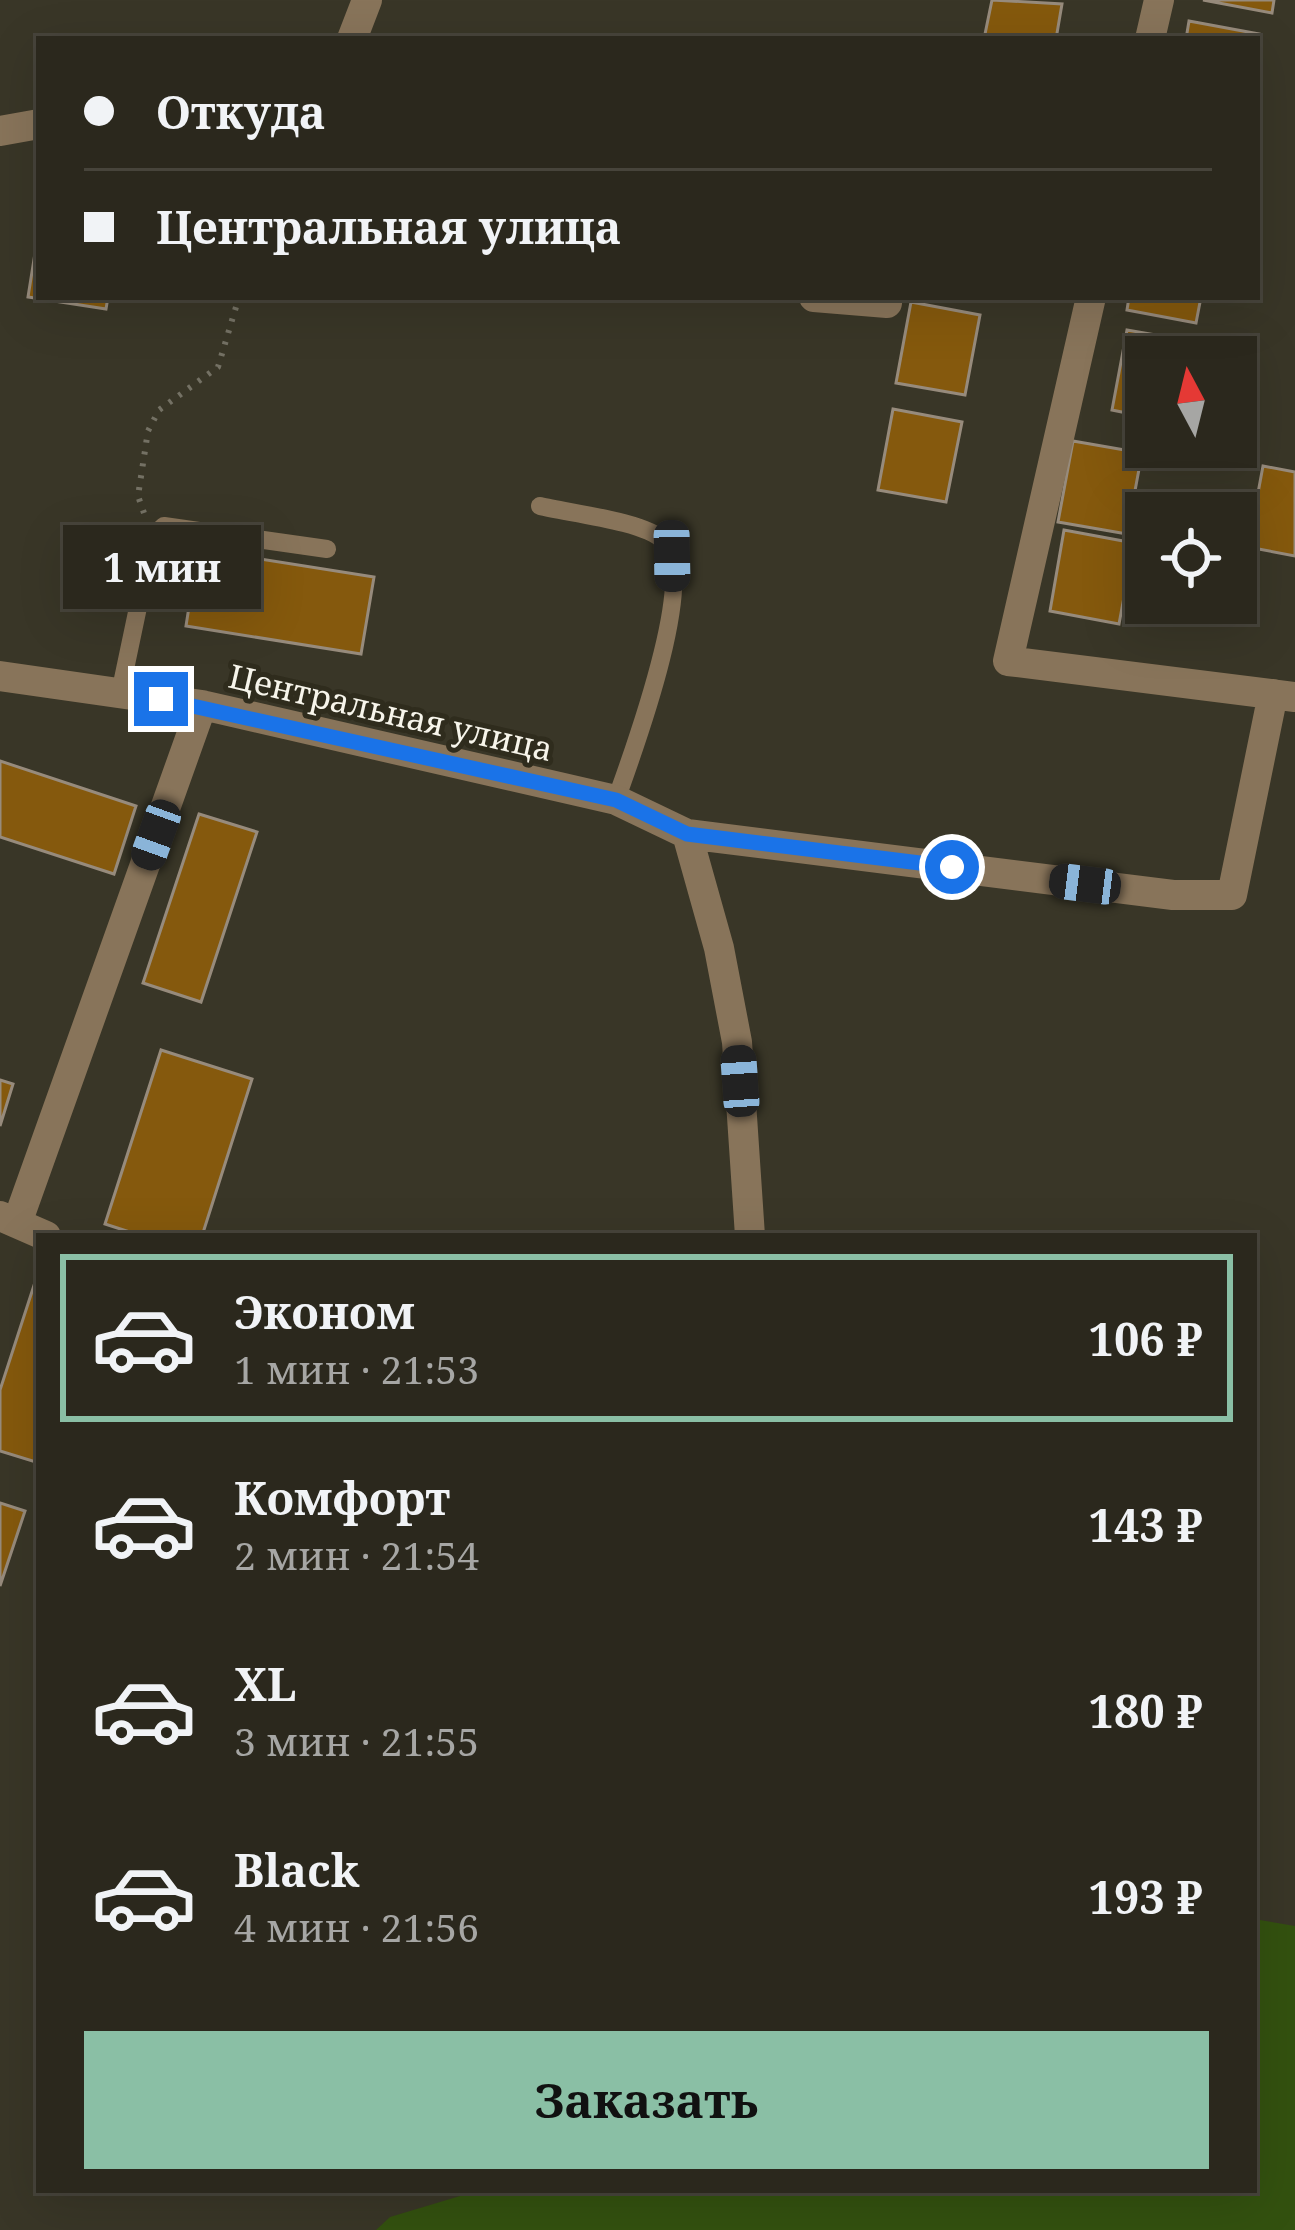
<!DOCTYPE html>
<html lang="ru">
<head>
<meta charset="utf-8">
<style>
  :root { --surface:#2b281d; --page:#37342a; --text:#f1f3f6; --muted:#a6a6a4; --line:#47443b; --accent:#8abfa5 }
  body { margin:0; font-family:"Noto Serif",serif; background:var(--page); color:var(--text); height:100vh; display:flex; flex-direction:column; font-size:45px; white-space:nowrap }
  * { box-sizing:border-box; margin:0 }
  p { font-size:39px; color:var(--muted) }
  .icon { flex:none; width:66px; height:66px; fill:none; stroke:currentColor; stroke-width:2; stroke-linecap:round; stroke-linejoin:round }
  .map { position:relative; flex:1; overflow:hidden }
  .sheet { position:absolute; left:36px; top:1233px; width:1221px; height:960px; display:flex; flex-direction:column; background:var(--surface); border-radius:0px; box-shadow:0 12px 48px #0002,0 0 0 3px var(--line) }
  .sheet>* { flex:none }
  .banner { position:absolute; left:36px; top:36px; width:1224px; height:264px; border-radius:0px; box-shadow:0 12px 48px #0002,0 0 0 3px var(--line); display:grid; align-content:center; height:264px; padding:0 48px; background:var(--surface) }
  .needle { width:78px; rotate:353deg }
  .fabs { position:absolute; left:1125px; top:336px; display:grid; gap:24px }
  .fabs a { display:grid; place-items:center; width:132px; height:132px; border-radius:0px; background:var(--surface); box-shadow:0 12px 48px #0002,0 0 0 3px var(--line); font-size:60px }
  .end { position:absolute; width:54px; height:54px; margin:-27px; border:15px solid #1a73e8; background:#fff; box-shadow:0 0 0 6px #fff }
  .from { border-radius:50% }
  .bubble { position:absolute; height:84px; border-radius:0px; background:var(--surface); box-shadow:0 12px 48px #0002,0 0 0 3px var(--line); font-size:39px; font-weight:700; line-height:84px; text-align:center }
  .car { position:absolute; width:36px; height:72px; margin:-36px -18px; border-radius:15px; box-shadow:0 0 9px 3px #0007; background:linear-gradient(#222 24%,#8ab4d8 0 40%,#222 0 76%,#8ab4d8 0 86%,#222 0) }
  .banner b { display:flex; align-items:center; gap:42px; height:114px; font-size:45px }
  .banner b+b { border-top:3px solid var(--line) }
  .banner i { width:30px; height:30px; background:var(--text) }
  ul { padding:21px 0 0; list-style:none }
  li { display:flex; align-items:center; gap:36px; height:168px; margin:0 24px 18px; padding:0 24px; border:6px solid transparent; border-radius:0px }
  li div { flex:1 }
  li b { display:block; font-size:45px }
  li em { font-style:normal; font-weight:700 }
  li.on { border-color:var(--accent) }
  li>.icon { width:108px; height:108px; stroke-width:1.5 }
  .cta { display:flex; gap:24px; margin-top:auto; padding:24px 48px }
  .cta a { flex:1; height:138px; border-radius:0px; background:var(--accent); color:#111; font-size:48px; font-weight:700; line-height:138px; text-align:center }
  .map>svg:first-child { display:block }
  .green { fill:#33510f }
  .building { fill:#85590d; stroke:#978b7c; stroke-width:3 }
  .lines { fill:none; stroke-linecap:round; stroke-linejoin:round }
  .path { stroke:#747164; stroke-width:6; stroke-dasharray:3 9; stroke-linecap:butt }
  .lane { stroke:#88745a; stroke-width:18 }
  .street { stroke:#88745a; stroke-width:30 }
  .route { stroke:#1a73e8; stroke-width:15 }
  .labels { text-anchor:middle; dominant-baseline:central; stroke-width:10; stroke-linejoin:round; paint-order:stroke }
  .street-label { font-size:33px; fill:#f7f5eb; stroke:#2f2c1d }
</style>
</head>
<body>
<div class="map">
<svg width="1295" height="2230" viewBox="0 0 1295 2230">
  <rect width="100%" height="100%" fill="#393627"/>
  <path class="green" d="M1254,1919L1295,1926V2230H376L390,2217L480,2190H1254Z"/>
  <path class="building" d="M992,0L1062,4L1056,39H984Z
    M1203,0H1274L1272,13Z
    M1189,21L1259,34L1257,43L1186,39Z
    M39,228V297H108L106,309L28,297Z
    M1129,297H1201L1196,323L1127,310Z
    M911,302L980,315L965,395L896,383Z
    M1127,330L1196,342L1193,357H1146V417L1112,410Z
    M893,409L962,422L946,502L878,490Z
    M1073,441L1142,453L1127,534L1058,522Z
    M1263,466L1295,472V556L1248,547Z
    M1064,530L1134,543L1119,624L1050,611Z
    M198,549L374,577L361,654L186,626Z
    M0,761L136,806L114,874L0,837Z
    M199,814L257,832L201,1002L143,983Z
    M161,1050L252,1079L202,1236H142L105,1224Z
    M0,1080L13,1084L0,1126Z
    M38,1273H39V1463L0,1451V1390Z
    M0,1503L25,1511L0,1586Z"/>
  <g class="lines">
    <path class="path" d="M144,513L138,496L148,431L159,410L218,367L239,297"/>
    <path class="lane" d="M540,506C568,513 645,521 664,541C698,579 632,755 616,800
      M120,693L153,536L164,526L327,549"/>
    <path class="street" d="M352,39L367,0
      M1150,39L1159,0
      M0,131L39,124
      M814,297L887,303
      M1091,297L1008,661L1295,697
      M0,676L202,705L616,800L687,834L1173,895H1232L1273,694
      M687,834L719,948L737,1042L750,1236
      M0,1216L46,1236
      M17,1223L202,705"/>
  </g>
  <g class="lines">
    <path class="route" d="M161,699L616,800L687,834L952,867"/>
  </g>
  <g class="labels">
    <g class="street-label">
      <text transform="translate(391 712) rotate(13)">Центральная улица</text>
    </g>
  </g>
</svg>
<div class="fabs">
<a><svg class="needle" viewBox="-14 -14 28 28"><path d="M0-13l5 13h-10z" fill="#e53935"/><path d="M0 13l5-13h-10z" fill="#a6a6a4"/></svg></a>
<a><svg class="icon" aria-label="locate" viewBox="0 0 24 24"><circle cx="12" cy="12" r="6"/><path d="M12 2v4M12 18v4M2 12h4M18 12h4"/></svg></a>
</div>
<i class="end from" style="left:952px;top:867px"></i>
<i class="end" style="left:161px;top:699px"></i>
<div class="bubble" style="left:63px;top:525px;width:198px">1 мин</div>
<i class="car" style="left:672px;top:556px;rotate:179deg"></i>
<i class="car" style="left:156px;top:835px;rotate:200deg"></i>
<i class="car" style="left:1085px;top:884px;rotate:277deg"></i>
<i class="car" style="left:740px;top:1081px;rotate:356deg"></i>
<div class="banner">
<b><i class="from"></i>Откуда</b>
<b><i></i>Центральная улица</b>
</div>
<section class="sheet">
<ul>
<li class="on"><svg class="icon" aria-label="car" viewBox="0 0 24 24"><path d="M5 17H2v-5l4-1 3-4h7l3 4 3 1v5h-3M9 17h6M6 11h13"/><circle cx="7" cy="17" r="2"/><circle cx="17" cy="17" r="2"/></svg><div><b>Эконом</b><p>1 мин · 21:53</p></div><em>106 ₽</em></li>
<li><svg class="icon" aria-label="car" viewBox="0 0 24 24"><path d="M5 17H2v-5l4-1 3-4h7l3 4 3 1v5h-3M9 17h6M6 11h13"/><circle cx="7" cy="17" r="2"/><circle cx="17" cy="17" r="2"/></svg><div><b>Комфорт</b><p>2 мин · 21:54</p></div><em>143 ₽</em></li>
<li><svg class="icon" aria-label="car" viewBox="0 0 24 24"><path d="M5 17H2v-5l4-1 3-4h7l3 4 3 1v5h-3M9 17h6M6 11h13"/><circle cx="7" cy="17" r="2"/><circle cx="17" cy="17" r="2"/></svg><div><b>XL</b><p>3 мин · 21:55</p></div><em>180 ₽</em></li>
<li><svg class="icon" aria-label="car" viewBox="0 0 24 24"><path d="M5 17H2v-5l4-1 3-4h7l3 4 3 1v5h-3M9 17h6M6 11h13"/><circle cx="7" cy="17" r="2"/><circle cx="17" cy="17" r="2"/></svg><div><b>Black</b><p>4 мин · 21:56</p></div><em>193 ₽</em></li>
</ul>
<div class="cta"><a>Заказать</a></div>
</section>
</div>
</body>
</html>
